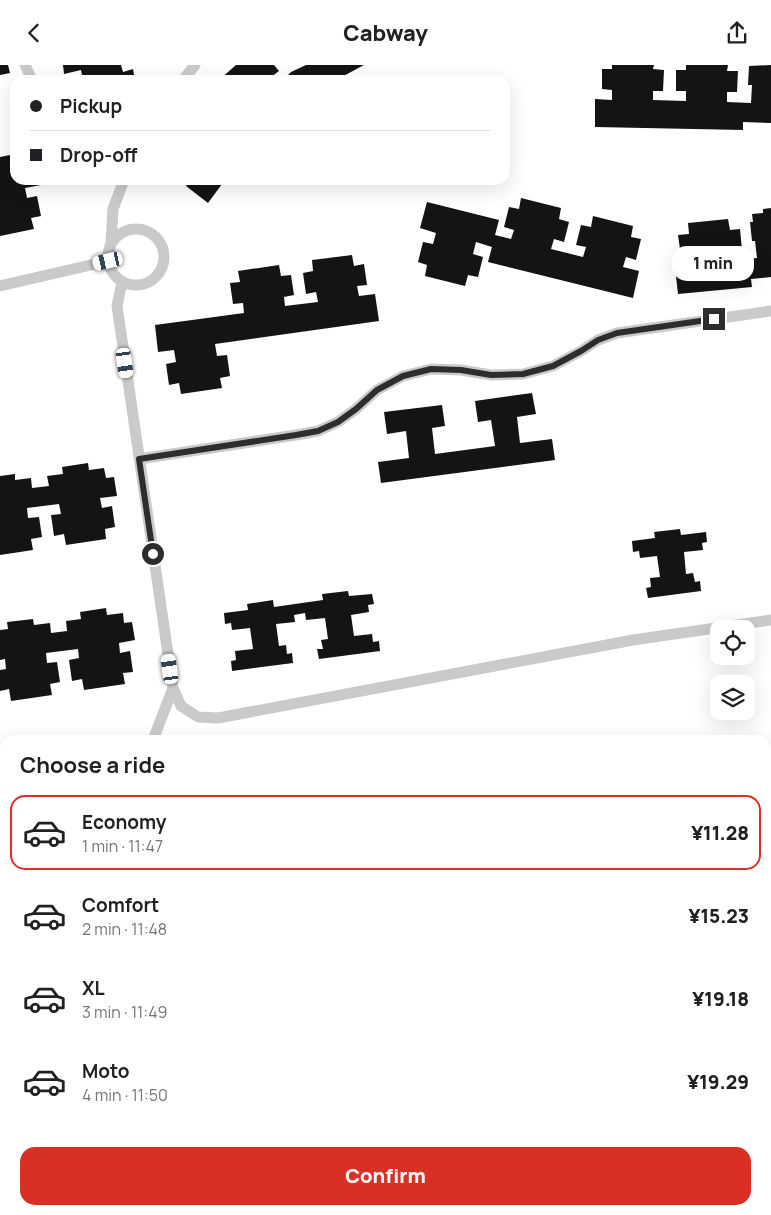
<!DOCTYPE html>
<html lang="en">
<head>
<meta charset="utf-8">
<style>
  :root { --surface:#fff; --page:#f6f6f6; --text:#202124; --muted:#757577; --line:#e0e0e0; --accent:#d93025 }
  body { margin:0; font-family:Manrope,sans-serif; background:var(--page); color:var(--text); height:100vh; display:flex; flex-direction:column; font-size:19px; white-space:nowrap }
  * { box-sizing:border-box; margin:0 }
  p { font-size:16px; color:var(--muted) }
  .icon { flex:none; width:28px; height:28px; fill:none; stroke:currentColor; stroke-width:2; stroke-linecap:round; stroke-linejoin:round }
  .map { position:relative; flex:1; overflow:hidden }
  .sheet { position:absolute; left:0px; top:670px; width:771px; height:480px; display:flex; flex-direction:column; background:var(--surface); border-radius:15px 15px 0 0; box-shadow:0 5px 20px #0002 }
  .sheet>* { flex:none }
  .guide { position:absolute; left:10px; top:10px; width:500px; height:110px; border-radius:15px; box-shadow:0 5px 20px #0002; display:grid; align-content:center; height:110px; padding:0 20px; background:var(--surface) }
  .fabs { position:absolute; left:710px; top:555px; display:grid; gap:10px }
  .fabs a { display:grid; place-items:center; width:45px; height:45px; border-radius:10px; background:var(--surface); box-shadow:0 5px 20px #0002; font-size:25px }
  .end { position:absolute; width:22px; height:22px; margin:-11px; border:6px solid #2d2d2d; background:#fff; box-shadow:0 0 0 2px #fff }
  .from { border-radius:50% }
  .bubble { position:absolute; height:35px; border-radius:15px; background:var(--surface); box-shadow:0 5px 20px #0002; font-size:16px; font-weight:800; line-height:35px; text-align:center }
  .car { position:absolute; width:15px; height:30px; margin:-15px -8px; border-radius:6px; box-shadow:0 0 4px 1px #0007; background:linear-gradient(#fff 24%,#345 0 40%,#fff 0 76%,#345 0 86%,#fff 0) }
  .guide b { display:flex; align-items:center; gap:18px; height:48px; font-size:19px }
  .guide b+b { border-top:1px solid var(--line) }
  .guide i { width:12px; height:12px; background:var(--text) }
  ul { padding:0; list-style:none }
  li { display:flex; align-items:center; gap:15px; height:75px; margin:0 10px 8px; padding:0 10px; border:2px solid transparent; border-radius:15px }
  li div { flex:1 }
  li b { display:block; font-size:19px }
  li em { font-style:normal; font-weight:800 }
  li.on { border-color:var(--accent) }
  li>.icon { width:45px; height:45px; stroke-width:1.5 }
  h2 { padding:0 20px; font-size:22px; line-height:60px }
  .cta { display:flex; gap:10px; margin-top:auto; padding:10px 20px }
  .cta a { flex:1; height:58px; border-radius:15px; background:var(--accent); color:#fff; font-size:20px; font-weight:800; line-height:58px; text-align:center }
  header { display:flex; justify-content:space-between; align-items:center; height:65px; padding:0 20px; background:var(--surface); font-size:22px; font-weight:800 }
  .map>svg:first-child { display:block }
  .building { fill:#141414 }
  .lines { fill:none; stroke-linecap:round; stroke-linejoin:round }
  .lane { stroke:#cacaca; stroke-width:11 }
  .street { stroke:#cacaca; stroke-width:22 }
  .route { stroke:#2d2d2d; stroke-width:6 }
</style>
</head>
<body>
<header><svg class="icon" aria-label="back" viewBox="0 0 24 24"><path d="M15 5l-7 7 7 7"/></svg>Cabway<svg class="icon" aria-label="share" viewBox="0 0 24 24"><path d="M12 15V3M7 8l5-5 5 5M5 13v7h14v-7"/></svg></header>
<div class="map">
<svg width="771" height="1150" viewBox="0 0 771 1150">
  <rect width="100%" height="100%" fill="#fff"/>
  <path class="building" d="M0,0H8L10,8L0,10Z
    M63,0H121L123,7L133,4L135,15H83L81,5L64,9Z
    M236,0H274L279,6L271,12L274,15H219Z
    M306,0H364L336,15H283L291,7Z
    M612,0H654L653,4L664,5L663,26H653V35L686,36V26H676V5H686V0H728L727,6H738L737,27H727V37L751,38L752,20H748L749,1L771,0V58L743,57V65L595,62V34L612,35V25L602,24V4H612Z
    M10,90L11,96L15,95V115H40L41,120L25,123L27,133L37,131L41,151L31,153L34,164L0,171V92Z
    M191,115H225L208,138L186,121Z
    M521,133L561,143L559,154L569,157L564,177L554,174L551,184L583,192L586,182L576,180L581,160L591,162L593,151L633,161L631,172L641,174L636,195L626,192L623,202L639,206L633,233L488,197L492,182L476,177L473,189L483,192L478,212L468,210L465,221L425,211L427,200L418,197L423,177L433,179L436,168L420,163L427,137L499,155L495,170L511,174L514,165L504,162L509,142L519,144Z
    M771,143V212L751,214L752,222L678,229L675,202L692,200L691,190L681,191L678,170L689,169L688,158L728,154L730,165L740,164L742,185L732,186L733,196L757,193L755,176H752L750,157H753L752,149L763,148V144Z
    M352,190L354,201L364,199L367,220L357,221L359,231L375,229L379,256L215,279L217,291L227,290L230,311L220,313L222,323L181,329L179,318L169,320L166,299L176,297L174,285L158,287L155,260L244,248L243,238L233,239L230,218L240,217L238,206L279,200L281,211L291,210L294,230L284,232L285,241L318,237L316,227L306,229L303,208L313,206L312,195Z
    M532,328L536,349L517,352L520,378L552,374L555,395L381,418L378,397L409,393L406,366L387,369L384,347L442,340L445,361L432,363L435,389L495,381L491,355L478,357L475,336Z
    M88,398L89,405L104,403L106,413L114,412L117,431L100,433L102,443L112,441L115,462L105,464L106,474L66,480L64,469L54,471L51,450L61,449L59,439L27,443L28,453L39,452L42,472L31,474L33,485L0,490V411L15,409V415L31,413L32,423L49,421L47,411L63,409L62,402Z
    M680,464L681,470L706,467L707,477L702,478L703,485L684,487L686,509L693,508L695,517L700,516L701,526L648,533L646,523L651,522L650,513L660,512L657,491L640,493L639,486L633,487L632,476L655,473L654,467Z
    M348,526L349,531L372,529L374,539L368,540L369,547L351,550L354,571L372,569L373,577L379,576L380,586L319,594L317,584H323L321,575L328,574L325,553L306,555L305,548L294,550L295,557L276,559L279,581L286,580L287,589L292,588L293,598L232,606L231,596L236,595L235,586L253,584L250,563L232,565L231,558L225,559L224,548L248,545L247,539L273,535L274,542L323,535L322,529Z
    M106,543L107,550L123,548L124,558L132,557L135,575L119,578L120,588L130,586L133,607L123,608L125,619L84,625L82,614L72,616L69,595L79,593L78,584L46,588L47,598L57,597L60,617L50,619L52,630L11,636L9,624L0,626V605L6,604L5,594L0,595V565L8,564L7,557L33,554L34,560L50,558L51,568L67,566L66,556L81,554L80,547Z"/>
  <g class="lines">
    <path class="lane" d="M25,0L32,15
      M183,15L195,0
      M108 192a28 28 0 1 1 56 0a28 28 0 1 1-56 0Z
      M111,178L113,144L124,115
      M122,217L117,241L173,623L153,675
      M0,221L108,196
      M139,394L296,370L318,366L338,357L356,344L377,325L403,311L431,304L461,305L491,310L523,309L553,301L581,286L598,275L617,268L771,246
      M173,623L181,641L198,652L218,653L633,575L771,555"/>
    <path class="street" d="M0,715L5,714
      M196,1145L197,1150"/>
  </g>
  <g class="lines">
    <path class="route" d="M153,489L139,394L296,370L318,366L338,357L356,344L377,325L403,311L431,304L461,305L491,310L523,309L553,301L581,286L598,275L617,268L714,254"/>
  </g>
</svg>
<div class="fabs">
<a><svg class="icon" aria-label="locate" viewBox="0 0 24 24"><circle cx="12" cy="12" r="6"/><path d="M12 2v4M12 18v4M2 12h4M18 12h4"/></svg></a>
<a><svg class="icon" aria-label="layers" viewBox="0 0 24 24"><path d="M12 4l9 5-9 5-9-5zM3 14l9 5 9-5"/></svg></a>
</div>
<i class="end from" style="left:153px;top:489px"></i>
<i class="end" style="left:714px;top:254px"></i>
<div class="bubble" style="left:672px;top:181px;width:82px">1 min</div>
<i class="car" style="left:108px;top:196px;rotate:257deg"></i>
<i class="car" style="left:125px;top:298px;rotate:172deg"></i>
<i class="car" style="left:170px;top:604px;rotate:352deg"></i>
<div class="guide">
<b><i class="from"></i>Pickup</b>
<b><i></i>Drop-off</b>
</div>
<section class="sheet">
<h2>Choose a ride</h2>
<ul>
<li class="on"><svg class="icon" aria-label="car" viewBox="0 0 24 24"><path d="M5 17H2v-5l4-1 3-4h7l3 4 3 1v5h-3M9 17h6M6 11h13"/><circle cx="7" cy="17" r="2"/><circle cx="17" cy="17" r="2"/></svg><div><b>Economy</b><p>1 min · 11:47</p></div><em>¥11.28</em></li>
<li><svg class="icon" aria-label="car" viewBox="0 0 24 24"><path d="M5 17H2v-5l4-1 3-4h7l3 4 3 1v5h-3M9 17h6M6 11h13"/><circle cx="7" cy="17" r="2"/><circle cx="17" cy="17" r="2"/></svg><div><b>Comfort</b><p>2 min · 11:48</p></div><em>¥15.23</em></li>
<li><svg class="icon" aria-label="car" viewBox="0 0 24 24"><path d="M5 17H2v-5l4-1 3-4h7l3 4 3 1v5h-3M9 17h6M6 11h13"/><circle cx="7" cy="17" r="2"/><circle cx="17" cy="17" r="2"/></svg><div><b>XL</b><p>3 min · 11:49</p></div><em>¥19.18</em></li>
<li><svg class="icon" aria-label="car" viewBox="0 0 24 24"><path d="M5 17H2v-5l4-1 3-4h7l3 4 3 1v5h-3M9 17h6M6 11h13"/><circle cx="7" cy="17" r="2"/><circle cx="17" cy="17" r="2"/></svg><div><b>Moto</b><p>4 min · 11:50</p></div><em>¥19.29</em></li>
</ul>
<div class="cta"><a>Confirm</a></div>
</section>
</div>
</body>
</html>
